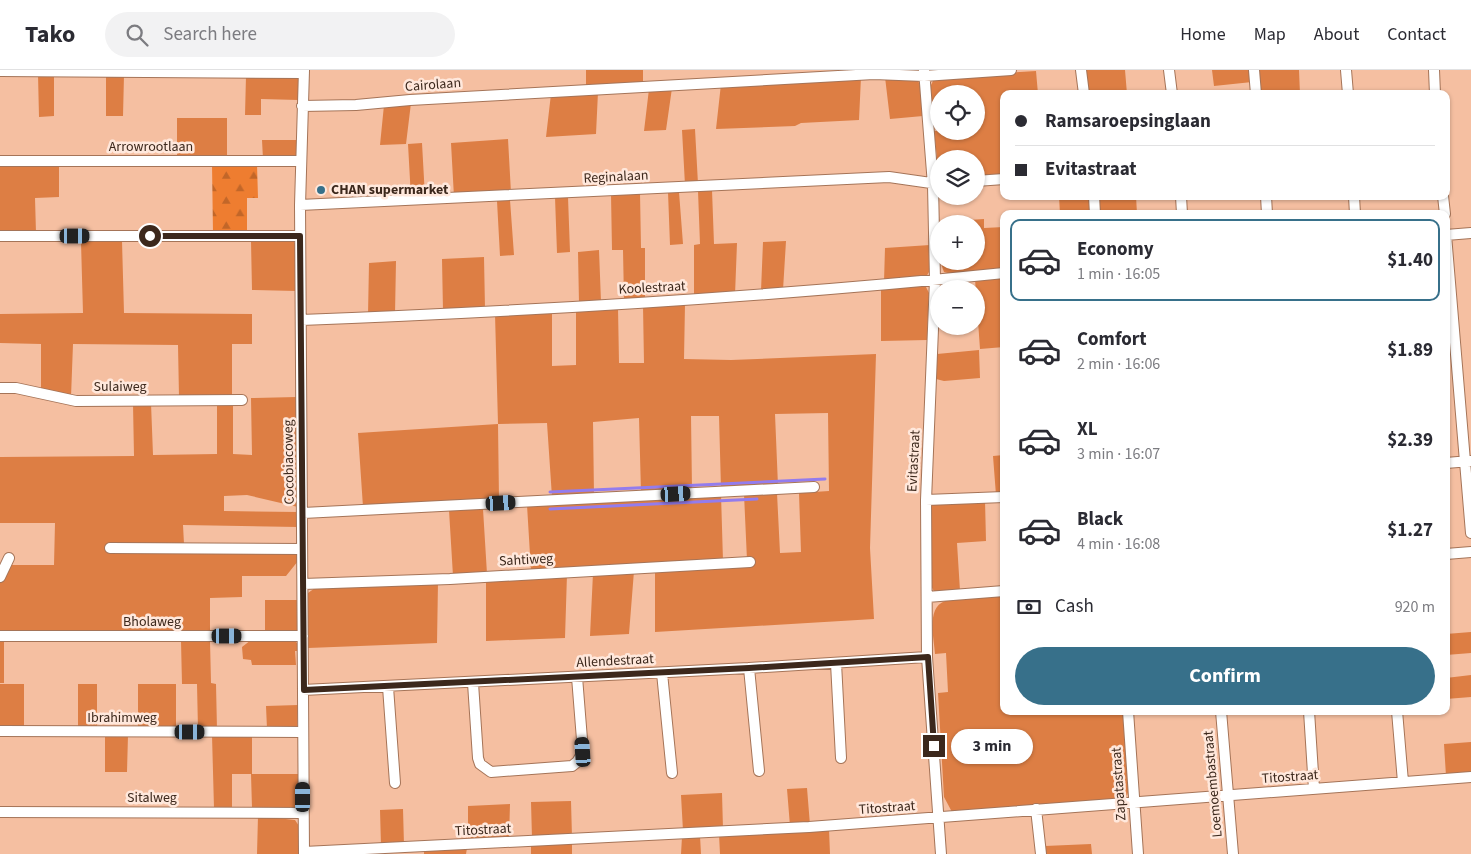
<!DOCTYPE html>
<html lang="en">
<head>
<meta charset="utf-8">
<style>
  :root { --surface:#fff; --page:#f2f2f3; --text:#2b2b33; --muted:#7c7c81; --line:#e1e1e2; --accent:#37708a }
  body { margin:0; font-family:"Source Sans 3",sans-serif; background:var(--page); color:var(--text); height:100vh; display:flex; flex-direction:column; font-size:19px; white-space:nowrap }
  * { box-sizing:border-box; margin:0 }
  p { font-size:16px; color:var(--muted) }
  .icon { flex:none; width:28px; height:28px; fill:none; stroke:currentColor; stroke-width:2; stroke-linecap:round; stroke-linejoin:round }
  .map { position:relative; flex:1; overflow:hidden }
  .side { position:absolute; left:1000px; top:140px; width:450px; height:505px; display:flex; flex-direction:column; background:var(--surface); border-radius:10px; box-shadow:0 1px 4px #0004 }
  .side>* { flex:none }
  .guide { position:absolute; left:1000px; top:20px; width:450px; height:110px; border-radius:10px; box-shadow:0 1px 4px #0004; display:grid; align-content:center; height:110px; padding:0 15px; background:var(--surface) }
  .controls { position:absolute; left:930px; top:15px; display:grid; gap:10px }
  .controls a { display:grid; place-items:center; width:55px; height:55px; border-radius:50%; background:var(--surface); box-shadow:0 1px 4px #0004; font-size:25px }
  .end { position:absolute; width:22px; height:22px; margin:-11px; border:6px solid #3c281c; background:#fff; box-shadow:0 0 0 2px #fff }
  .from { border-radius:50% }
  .bubble { position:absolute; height:35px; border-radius:18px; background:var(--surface); box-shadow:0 1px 4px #0004; font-size:16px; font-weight:700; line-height:35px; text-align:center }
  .car { position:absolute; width:15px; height:30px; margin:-15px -8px; border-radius:6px; box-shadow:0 0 4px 1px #0007; background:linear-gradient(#222 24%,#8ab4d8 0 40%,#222 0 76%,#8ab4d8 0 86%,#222 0) }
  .guide b { display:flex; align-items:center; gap:18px; height:48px; font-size:19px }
  .guide b+b { border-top:1px solid var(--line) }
  .guide i { width:12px; height:12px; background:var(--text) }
  ul { padding:9px 0 0; list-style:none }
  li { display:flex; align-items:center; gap:15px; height:82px; margin:0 10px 8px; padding:0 5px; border:2px solid transparent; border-radius:10px }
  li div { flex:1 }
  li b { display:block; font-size:19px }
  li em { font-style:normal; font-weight:700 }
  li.on { border-color:var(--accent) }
  li>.icon { width:45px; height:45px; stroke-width:1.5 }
  .pay { display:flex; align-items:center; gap:12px; height:55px; padding:0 15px; font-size:19px }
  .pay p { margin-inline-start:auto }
  .primary-button { display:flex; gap:10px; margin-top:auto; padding:10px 15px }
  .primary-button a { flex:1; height:58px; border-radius:30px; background:var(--accent); color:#fff; font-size:20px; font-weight:700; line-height:58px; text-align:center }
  header { display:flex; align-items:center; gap:30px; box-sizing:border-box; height:70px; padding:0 25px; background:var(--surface); border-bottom:1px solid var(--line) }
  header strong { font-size:24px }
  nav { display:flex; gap:28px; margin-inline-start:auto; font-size:18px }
  .search { width:350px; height:45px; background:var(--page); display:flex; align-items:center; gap:12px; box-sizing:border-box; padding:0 18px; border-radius:28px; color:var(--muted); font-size:19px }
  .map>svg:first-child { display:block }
  .grass { fill:#dd7e44 }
  .forest { fill:url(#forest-firs) }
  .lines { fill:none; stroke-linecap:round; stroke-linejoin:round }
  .stream { stroke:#937ced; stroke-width:3 }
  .minor-casing { stroke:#a57458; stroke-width:12 }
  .minor { stroke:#fff; stroke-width:10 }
  .route { stroke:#3c281c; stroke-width:6 }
  .poi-dot { fill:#37708a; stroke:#ffe8dc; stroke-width:2 }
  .labels { text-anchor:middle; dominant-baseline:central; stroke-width:5; stroke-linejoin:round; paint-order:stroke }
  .street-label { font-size:14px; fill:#3c281c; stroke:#ffe8dc }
  .poi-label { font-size:14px; font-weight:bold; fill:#3c281c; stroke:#ffe8dc; text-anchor:start }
</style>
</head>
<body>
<header>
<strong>Tako</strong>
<div class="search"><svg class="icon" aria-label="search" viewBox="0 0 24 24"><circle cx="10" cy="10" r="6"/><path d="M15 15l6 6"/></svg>Search here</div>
<nav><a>Home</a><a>Map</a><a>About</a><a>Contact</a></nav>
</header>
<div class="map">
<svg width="1471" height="784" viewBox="0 0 1471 784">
  <defs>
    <pattern id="forest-firs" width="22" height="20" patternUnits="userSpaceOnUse" patternTransform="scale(1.25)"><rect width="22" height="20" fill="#ee7d30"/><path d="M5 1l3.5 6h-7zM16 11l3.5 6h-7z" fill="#c26628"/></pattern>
  </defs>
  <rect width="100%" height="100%" fill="#f5bfa1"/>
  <path class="grass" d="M586,0H643V13L586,16Z
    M1087,0H1125L1127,24H1087L1085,5Z
    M1212,0H1251L1252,12L1214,16Z
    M1256,0H1299L1300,24H1260Z
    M1036,1L1038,24H1004V107L976,109V89H939V106L934,61H976V24H939V37H932L930,17L933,11L942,7Z
    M38,4H54V46L39,47Z
    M106,4L124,5L123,46H106Z
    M246,6L298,7V30L261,29V45H245Z
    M861,7L859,50L801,53L795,56L716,59L721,14Z
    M885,7L918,10L921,19L923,46L890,49Z
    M672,18L666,60L644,61L649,19Z
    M598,22L596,64L546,67L551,24Z
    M411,33L406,74L380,75L384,35Z
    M177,48H227V88H177Z
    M695,59L698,114L685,115L682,60Z
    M508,69L511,123L454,127L451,73Z
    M262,70H297V85L263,89Z
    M422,73L425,127L411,128L408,74Z
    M59,94V127L35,128L36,163H0V95Z
    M712,120L714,174L737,173L735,225L694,227V175L700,174L698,121Z
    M668,122H679L683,174L670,175Z
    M640,123L641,178H645V229L624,230L623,180H612L611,124Z
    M1059,126H1092L1093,144H1060Z
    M1136,126L1137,144H1098L1097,128Z
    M555,127H568L570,182L557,183Z
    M510,130L514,185L500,186L497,131Z
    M984,149V158L1004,157V200L951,204L944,202L940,191H976V154H940V152Z
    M122,171L124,243L252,244V274H232V327H179L178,275L73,274L71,327L41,319V274L0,273V244L83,243L81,172Z
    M251,171L294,172L297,177V221L252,220Z
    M786,171L783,220L761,221L763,172Z
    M930,175L929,202L926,207L884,212L885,178Z
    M599,180L601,232L579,233L578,182Z
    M484,187L485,239L443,241L442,189Z
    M396,191L395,244L368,245L369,193Z
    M1004,207V277L980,279L975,209Z
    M914,215L926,217L929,223L927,270L881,271V218Z
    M685,234L684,289L731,290L876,284L870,478L874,549L655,562V500L747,490L744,424L777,423L780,483L801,482L799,423L829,421L828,343L775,344L778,416L721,419L719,346H691L692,420L641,423L639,348L593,352L594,426L552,427L547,353L498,354L499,430L363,437L358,363L498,354L495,244L552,241V296L576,295V240L618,238L619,293H644L643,236Z
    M979,280L980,308L944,311L936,309L937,284Z
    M297,327L298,437L247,425L224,426V441L298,442V457L183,455L184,474L298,479V491L286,506H242V527L210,528V564L0,562V512L11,495H54L55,453H0V387L134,386L133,334L151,333L153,385L217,384V333H233V384L252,385L251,328Z
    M1004,385V425H996L993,386Z
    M721,424L723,491L531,501L527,435Z
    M985,430L986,471L957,473L960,521L935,523L931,516L930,437L934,433Z
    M483,439L487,504L453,506L449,440Z
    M634,501L629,564L590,566L593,503Z
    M567,504L565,568L486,571V509Z
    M438,512L437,573L308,578V523L315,518Z
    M1004,526V641H1123L1129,719L1126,729L952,742L944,727L938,623L948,622L946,583L935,584C934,568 926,538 945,531Z
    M265,530H298V560L265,563Z
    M1471,562V583L1446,585V564Z
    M0,570H4V613H0Z
    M251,570H294L299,575L298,581H295L296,595H252L251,590L243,589L242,577Z
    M181,571H210L211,613L216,614L217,660H198L197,614H182Z
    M1471,605V627L1446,629V608Z
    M0,614H24V658L0,659Z
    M78,614H97V659H78Z
    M138,614H176V659H138Z
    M298,635L297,658L267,659L266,636Z
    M105,664L128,665L127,702H105Z
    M212,665H252V704H299L298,736L295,739L252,738L251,704H232V738H214Z
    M1471,672V704L1446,706L1444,674Z
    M807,718L810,755L790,756L787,719Z
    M722,723L723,759L683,761L681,725Z
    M571,731L572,767L532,768L531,732Z
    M510,734L509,769L468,772V736Z
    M403,739L404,775L381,776L380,740Z
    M258,746L295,750L299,756V784H257Z
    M829,759L830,784H720L719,764Z
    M700,766L701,784H681L682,767Z
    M572,772V784H531V774Z
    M1091,774L1092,784H1046L1045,776Z
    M467,778L466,784H424V780Z"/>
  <path class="forest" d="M212,94H257L258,128H247V164H213Z"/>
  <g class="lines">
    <path class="stream" d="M550,422L825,409
      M550,439L757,429"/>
    <defs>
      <path id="minor" d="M924,0L933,115L935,210L926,430L927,587L941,784
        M1081,0L1084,24
        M1169,0L1172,24
        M1254,0L1256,24
        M1346,0L1348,24
        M1434,0L1435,24
        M0,1L304,3
        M302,36L356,35L410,30L874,4L924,6L1011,0
        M0,91H301
        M976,111L1004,109
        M1094,126L1095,144
        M1181,126L1182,144
        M1266,126L1267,144
        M1354,126L1355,144
        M1443,126L1445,144
        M300,135L889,107L938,114
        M1446,165L1471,463
        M1446,165L1471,163
        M0,166H300
        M301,250C535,241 770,227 1004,203
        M0,318H16L76,331L242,330
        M1446,393L1470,391
        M926,430L1004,427
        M303,443L814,417
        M110,478L302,479
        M1446,484L1471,482
        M0,507L9,488
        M303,514L450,509L750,492
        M927,527L1004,521
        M0,566H303
        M836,593L841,688
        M749,598L759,701
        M662,603L672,703
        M473,613L478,688L480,694L491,702L572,696L577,692L583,682L577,607
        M388,617L395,713
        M303,620L749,598L927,587
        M1128,641L1138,784
        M1221,641L1233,784
        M1309,641L1314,719
        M1397,641L1403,712
        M0,661L303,662
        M1036,739L1041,784
        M0,742L303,743
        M304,782L809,757L1471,707
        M304,784L300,135L304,0"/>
    </defs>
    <use href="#minor" class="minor-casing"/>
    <use href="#minor" class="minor"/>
  </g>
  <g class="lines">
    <path class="route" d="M150,166H300L304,620L749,598L928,587L934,676"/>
  </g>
  <circle class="poi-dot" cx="321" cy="120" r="5"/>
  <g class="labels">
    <g class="street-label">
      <text transform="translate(433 15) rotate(-4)">Cairolaan</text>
      <text x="151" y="77">Arrowrootlaan</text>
      <text transform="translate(616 107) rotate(-3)">Reginalaan</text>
      <text transform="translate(652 218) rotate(-3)">Koolestraat</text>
      <text x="120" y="317">Sulaiweg</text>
      <text transform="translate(914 391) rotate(-87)">Evitastraat</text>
      <text transform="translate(289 392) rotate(-91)">Cocobiacoweg</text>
      <text transform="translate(526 490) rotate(-3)">Sahtiweg</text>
      <text x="152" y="552">Bholaweg</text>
      <text transform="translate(615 591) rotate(-3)">Allendestraat</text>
      <text x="122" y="648">Ibrahimweg</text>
      <text transform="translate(1290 707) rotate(-4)">Titostraat</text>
      <text transform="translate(1119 714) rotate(-94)">Zapatastraat</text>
      <text transform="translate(1213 714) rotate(-95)">Loemoembastraat</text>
      <text x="152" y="728">Sitalweg</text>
      <text transform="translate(887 738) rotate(-4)">Titostraat</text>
      <text transform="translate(483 760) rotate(-3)">Titostraat</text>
    </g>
    <g class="poi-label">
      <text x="331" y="120">CHAN supermarket</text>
    </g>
  </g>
</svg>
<div class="controls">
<a><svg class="icon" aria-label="locate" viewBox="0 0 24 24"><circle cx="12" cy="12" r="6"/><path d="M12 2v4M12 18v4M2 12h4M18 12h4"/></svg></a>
<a><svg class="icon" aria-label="layers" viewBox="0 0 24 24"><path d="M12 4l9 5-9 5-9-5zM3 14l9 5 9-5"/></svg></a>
<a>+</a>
<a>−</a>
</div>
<i class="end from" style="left:150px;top:166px"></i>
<i class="end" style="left:934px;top:676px"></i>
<div class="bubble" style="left:951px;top:659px;width:82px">3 min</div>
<i class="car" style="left:75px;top:166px;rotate:90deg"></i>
<i class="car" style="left:676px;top:424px;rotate:87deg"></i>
<i class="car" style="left:501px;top:433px;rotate:87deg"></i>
<i class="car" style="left:227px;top:566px;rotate:90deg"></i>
<i class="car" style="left:190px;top:662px;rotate:90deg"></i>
<i class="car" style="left:583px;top:682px;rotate:356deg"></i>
<i class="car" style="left:303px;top:727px;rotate:0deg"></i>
<div class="guide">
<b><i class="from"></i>Ramsaroepsinglaan</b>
<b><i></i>Evitastraat</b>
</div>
<section class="side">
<ul>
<li class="on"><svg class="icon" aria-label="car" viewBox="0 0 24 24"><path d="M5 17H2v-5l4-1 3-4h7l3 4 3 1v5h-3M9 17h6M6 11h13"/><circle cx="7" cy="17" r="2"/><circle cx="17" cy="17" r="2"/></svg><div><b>Economy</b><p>1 min · 16:05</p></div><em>$1.40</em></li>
<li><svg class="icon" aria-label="car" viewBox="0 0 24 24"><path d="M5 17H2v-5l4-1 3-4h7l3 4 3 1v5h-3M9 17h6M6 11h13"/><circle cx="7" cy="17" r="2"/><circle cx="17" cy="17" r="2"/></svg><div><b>Comfort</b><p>2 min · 16:06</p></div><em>$1.89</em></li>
<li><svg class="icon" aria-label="car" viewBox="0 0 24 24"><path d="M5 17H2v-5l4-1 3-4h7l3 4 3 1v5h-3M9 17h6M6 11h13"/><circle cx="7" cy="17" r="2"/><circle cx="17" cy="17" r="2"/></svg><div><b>XL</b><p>3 min · 16:07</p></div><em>$2.39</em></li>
<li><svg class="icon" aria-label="car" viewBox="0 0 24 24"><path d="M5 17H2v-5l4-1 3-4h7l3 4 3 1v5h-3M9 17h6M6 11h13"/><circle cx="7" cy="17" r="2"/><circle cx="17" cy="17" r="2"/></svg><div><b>Black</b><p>4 min · 16:08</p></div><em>$1.27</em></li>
</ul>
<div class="pay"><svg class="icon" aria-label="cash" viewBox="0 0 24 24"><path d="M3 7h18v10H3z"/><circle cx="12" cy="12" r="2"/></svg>Cash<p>920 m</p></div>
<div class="primary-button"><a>Confirm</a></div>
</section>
</div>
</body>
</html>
